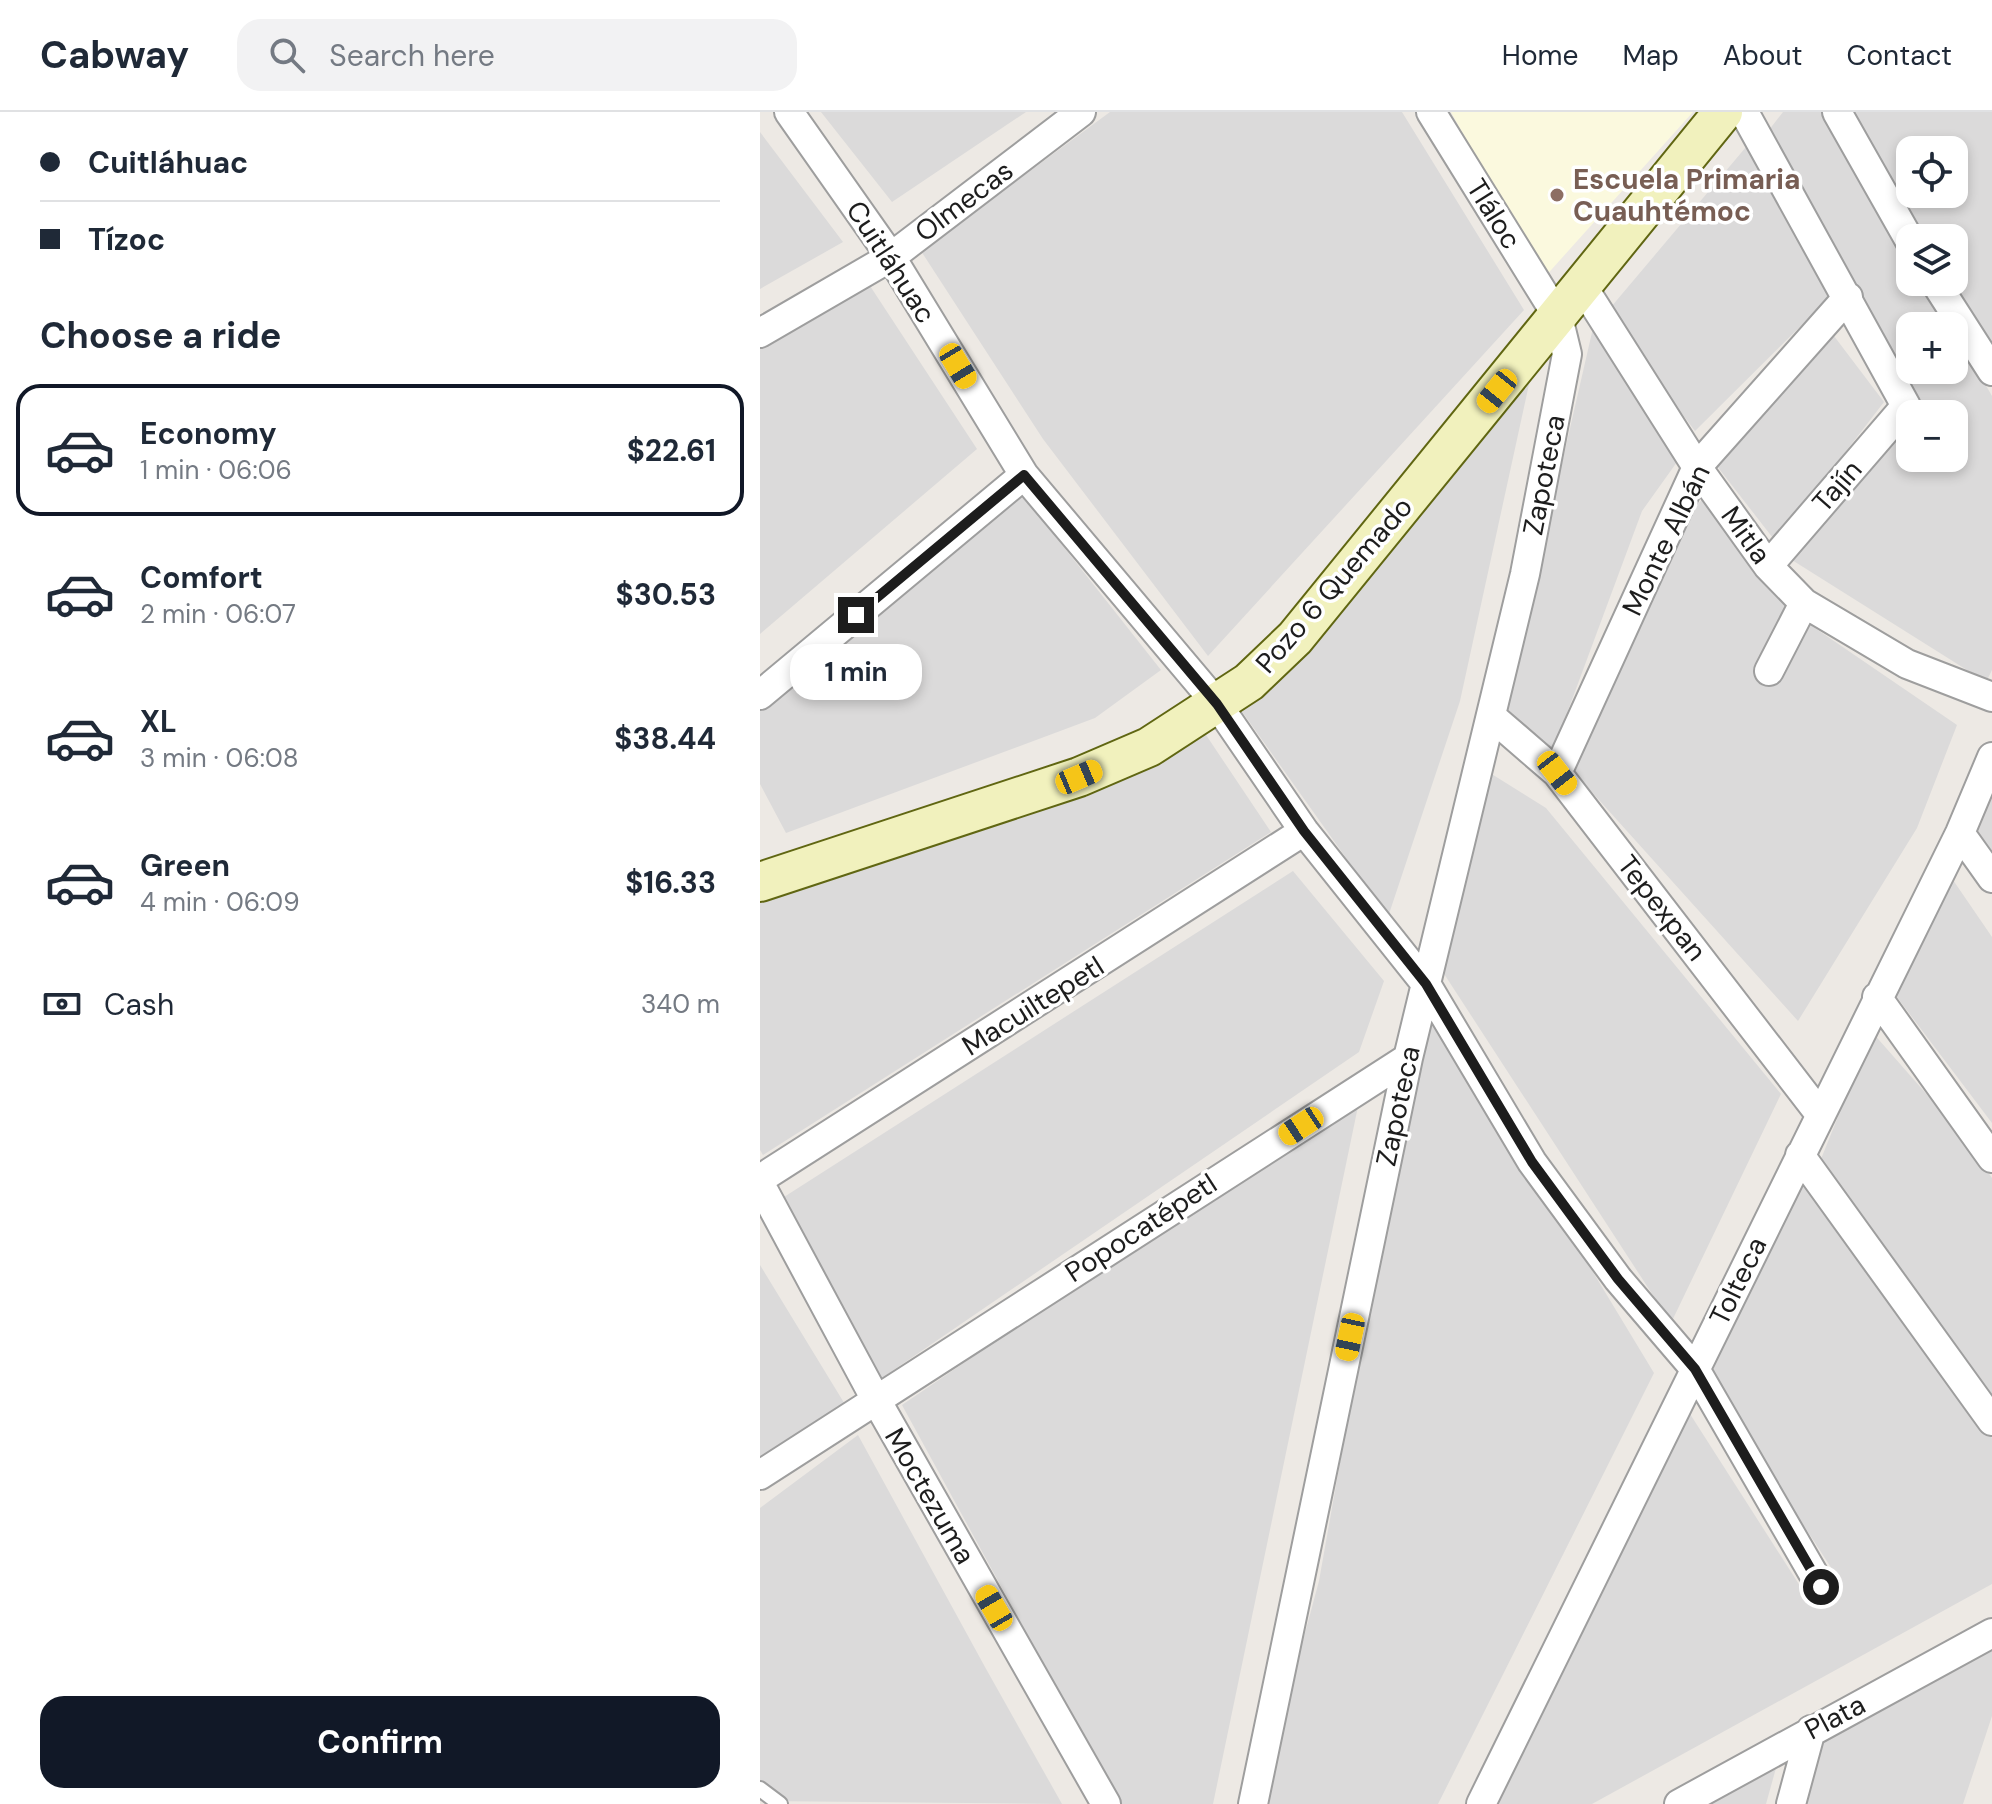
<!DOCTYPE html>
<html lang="en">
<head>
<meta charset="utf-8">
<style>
  :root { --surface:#fff; --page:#f2f2f3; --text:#1f2937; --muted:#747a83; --line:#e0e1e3; --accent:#111827 }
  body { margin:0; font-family:"DM Sans",sans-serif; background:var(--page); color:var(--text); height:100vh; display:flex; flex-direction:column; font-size:30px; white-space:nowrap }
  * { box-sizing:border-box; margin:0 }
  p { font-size:26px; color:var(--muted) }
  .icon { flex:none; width:44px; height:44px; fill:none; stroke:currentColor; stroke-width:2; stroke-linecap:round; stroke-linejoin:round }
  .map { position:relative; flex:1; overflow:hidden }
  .panel { display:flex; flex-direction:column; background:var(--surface); width:760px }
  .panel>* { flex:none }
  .hud { display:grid; align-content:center; height:176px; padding:0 40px; background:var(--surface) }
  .buttons { position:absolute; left:1136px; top:24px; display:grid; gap:16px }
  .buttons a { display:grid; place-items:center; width:72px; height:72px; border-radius:16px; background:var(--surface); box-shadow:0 4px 12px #0003; font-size:40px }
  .end { position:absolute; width:36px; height:36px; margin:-18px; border:10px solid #1d1d1d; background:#fff; box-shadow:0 0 0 4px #fff }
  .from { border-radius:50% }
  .bubble { position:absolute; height:56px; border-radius:24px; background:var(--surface); box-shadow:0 4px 12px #0003; font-size:26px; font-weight:700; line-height:56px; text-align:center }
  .car { position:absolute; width:24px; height:48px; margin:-24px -12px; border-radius:10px; box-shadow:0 0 6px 2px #0007; background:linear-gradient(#f5c518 24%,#345 0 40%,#f5c518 0 76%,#345 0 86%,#f5c518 0) }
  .hud b { display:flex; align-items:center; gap:28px; height:76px; font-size:30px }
  .hud b+b { border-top:2px solid var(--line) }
  .hud i { width:20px; height:20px; background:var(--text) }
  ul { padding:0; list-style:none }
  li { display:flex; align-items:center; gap:24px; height:132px; margin:0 16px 12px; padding:0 24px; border:4px solid transparent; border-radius:24px }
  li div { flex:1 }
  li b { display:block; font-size:30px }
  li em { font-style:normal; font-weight:700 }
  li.selected { border-color:var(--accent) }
  li>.icon { width:72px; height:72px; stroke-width:1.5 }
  h2 { padding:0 40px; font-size:36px; line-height:96px }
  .pay { display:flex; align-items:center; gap:20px; height:88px; padding:0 40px; font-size:30px }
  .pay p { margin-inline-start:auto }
  .action { display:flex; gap:16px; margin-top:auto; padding:16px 40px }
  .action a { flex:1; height:92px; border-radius:24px; background:var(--accent); color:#fff; font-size:32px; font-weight:700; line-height:92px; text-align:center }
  header { display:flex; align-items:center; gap:48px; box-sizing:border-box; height:112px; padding:0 40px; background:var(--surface); border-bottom:2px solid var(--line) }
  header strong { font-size:38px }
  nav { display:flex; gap:44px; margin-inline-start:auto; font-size:28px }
  .search { width:560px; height:72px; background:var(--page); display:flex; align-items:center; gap:20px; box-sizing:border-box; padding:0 28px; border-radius:24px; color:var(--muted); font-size:30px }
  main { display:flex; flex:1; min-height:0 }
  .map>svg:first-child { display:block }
  .residential { fill:#dbdada; fill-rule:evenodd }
  .education { fill:#fbf9de }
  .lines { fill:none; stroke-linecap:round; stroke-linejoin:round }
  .service-casing { stroke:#9e9e9e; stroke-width:18 }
  .minor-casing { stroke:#9e9e9e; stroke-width:32 }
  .secondary-casing { stroke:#606612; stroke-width:42 }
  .service { stroke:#fff; stroke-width:14 }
  .minor { stroke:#fff; stroke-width:28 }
  .secondary { stroke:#f1f1bd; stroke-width:38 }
  .route { stroke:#1d1d1d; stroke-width:10 }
  .education-dot { fill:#8d6e63; stroke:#fff; stroke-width:3 }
  .labels { text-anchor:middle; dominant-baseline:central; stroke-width:7; stroke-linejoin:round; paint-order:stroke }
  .education-label { font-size:28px; font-weight:bold; fill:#785e54; stroke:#fff; text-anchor:start }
  .street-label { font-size:28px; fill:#1d1d1d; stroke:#fff }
</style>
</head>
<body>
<header>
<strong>Cabway</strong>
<div class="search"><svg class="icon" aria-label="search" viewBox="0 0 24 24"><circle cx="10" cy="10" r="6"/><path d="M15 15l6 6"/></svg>Search here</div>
<nav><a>Home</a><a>Map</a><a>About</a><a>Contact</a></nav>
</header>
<main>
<section class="panel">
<div class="hud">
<b><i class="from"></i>Cuitláhuac</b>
<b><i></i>Tízoc</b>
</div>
<h2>Choose a ride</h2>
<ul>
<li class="selected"><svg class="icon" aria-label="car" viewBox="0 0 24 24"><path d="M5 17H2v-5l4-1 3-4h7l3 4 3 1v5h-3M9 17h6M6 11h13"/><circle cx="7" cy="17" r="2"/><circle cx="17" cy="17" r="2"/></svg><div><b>Economy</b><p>1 min · 06:06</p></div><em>$22.61</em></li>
<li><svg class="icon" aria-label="car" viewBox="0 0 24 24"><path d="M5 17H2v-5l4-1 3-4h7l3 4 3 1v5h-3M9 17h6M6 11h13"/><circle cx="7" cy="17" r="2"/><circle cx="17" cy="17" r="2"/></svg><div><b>Comfort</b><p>2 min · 06:07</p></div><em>$30.53</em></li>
<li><svg class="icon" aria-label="car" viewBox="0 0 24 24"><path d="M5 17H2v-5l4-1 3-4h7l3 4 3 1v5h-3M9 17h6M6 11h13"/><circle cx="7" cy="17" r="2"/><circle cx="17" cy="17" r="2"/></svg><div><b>XL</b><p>3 min · 06:08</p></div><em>$38.44</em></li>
<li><svg class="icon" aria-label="car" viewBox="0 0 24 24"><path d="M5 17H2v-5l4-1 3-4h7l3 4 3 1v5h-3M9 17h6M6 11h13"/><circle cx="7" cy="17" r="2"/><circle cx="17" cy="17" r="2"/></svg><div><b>Green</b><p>4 min · 06:09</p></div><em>$16.33</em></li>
</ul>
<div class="pay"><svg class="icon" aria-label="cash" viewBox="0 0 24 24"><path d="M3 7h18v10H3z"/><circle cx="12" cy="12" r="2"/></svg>Cash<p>340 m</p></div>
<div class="action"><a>Confirm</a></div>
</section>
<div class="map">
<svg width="1232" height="1692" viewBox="0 0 1232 1692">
  <rect width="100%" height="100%" fill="#ede9e4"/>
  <path class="residential" d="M61,0H266L132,90Z
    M350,0H642L764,198L448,544L283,327L161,139Z
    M1023,0H1068L1150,142V170H1166L1192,214H1150V258H1194V218L1232,284V558L1226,570L1032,448L1150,309V346H1194V302H1156L1159,298L1009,18Z
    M1086,0H1232V243L1188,170H1194V126H1162ZM1150,38H1194V82H1150Z
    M0,20L83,130L0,177Z
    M986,35L1042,108L1075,180L935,319L846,201Z
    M95,151L217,337L0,522V218Z
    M833,216L922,343L882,399L787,655L741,617Z
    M1074,224L1124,290L1016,430L953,349Z
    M771,263L700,589L628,805L478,594Z
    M254,372L401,558L335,606L26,721L0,672V590Z
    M942,388L1030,499L1197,613L1157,716L1038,909L812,658L890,435Z
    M440,614L511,720L3,1043L0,1038V777Z
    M730,661L786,696L1021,982L911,1211L677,851Z
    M1232,686V769L1208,734Z
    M533,759L624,869L599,940L119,1268L24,1085Z
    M1193,768L1232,825V1011L1130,876Z
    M675,899L894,1261L678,1692H499L559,1469L657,917Z
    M1112,920L1198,1018L1232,1066V1288L1061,1047Z
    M601,980L453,1692H360L142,1293Z
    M1048,1060L1232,1326V1472L832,1692H723L923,1291L1049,1488L1083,1474L943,1258Z
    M0,1153L86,1294L0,1349Z
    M98,1323L225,1555L302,1692L0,1689V1396Z
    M1232,1528V1604L1203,1692H1044L1066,1618Z
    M1016,1656L1006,1692H943Z"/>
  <path class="education" d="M691,0H933L783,167Z"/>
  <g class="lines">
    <defs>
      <path id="service" d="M0,1677L20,1692"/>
      <path id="minor" d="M29,0L131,145L264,363L457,592L544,719L666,872L772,1050L858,1167L935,1257L1061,1475
        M984,0L1146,294L1008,454
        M1077,0L1150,129
        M1175,170L1232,259
        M821,172L937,355L1008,454L1044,491L1147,552L1232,585
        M0,221L131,145L321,0
        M1009,559L1044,491
        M0,583L264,363
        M731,604L797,661L1059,1001
        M797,661L937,355L1088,185
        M1200,721L1232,766
        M1117,885L1232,1046
        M1040,1043L1232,1309
        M0,1067L544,719
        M0,1072L115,1286L346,1692
        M0,1363L648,946
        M493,1692L648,946L765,462L807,242L798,205L671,0
        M721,1692L1200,721L1232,645
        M919,1692L1232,1521
        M1031,1692L1051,1618"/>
      <path id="secondary" d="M0,770L319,665L389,635L489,570L535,526L963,0"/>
    </defs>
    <use href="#service" class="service-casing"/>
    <use href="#minor" class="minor-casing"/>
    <use href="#secondary" class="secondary-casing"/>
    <use href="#service" class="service"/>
    <use href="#minor" class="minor"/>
    <use href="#secondary" class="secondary"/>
  </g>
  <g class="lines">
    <path class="route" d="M96,503L264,363L457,592L544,719L666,872L772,1050L858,1167L935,1257L1061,1475"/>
  </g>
  <circle class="education-dot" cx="797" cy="83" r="8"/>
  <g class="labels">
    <g class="education-label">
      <text x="813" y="67">Escuela Primaria<tspan x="813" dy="32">Cuauhtémoc</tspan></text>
    </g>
    <g class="street-label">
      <text transform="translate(204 89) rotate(-37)">Olmecas</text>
      <text transform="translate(734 102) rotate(58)">Tláloc</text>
      <text transform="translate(131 150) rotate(57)">Cuitláhuac</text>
      <text transform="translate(784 363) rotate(-79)">Zapoteca</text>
      <text transform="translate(1077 374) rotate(-49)">Tajín</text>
      <text transform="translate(986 423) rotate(54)">Mitla</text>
      <text transform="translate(906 428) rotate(-64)">Monte Albán</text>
      <text transform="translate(574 473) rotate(-49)">Pozo 6 Quemado</text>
      <text transform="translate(902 796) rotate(52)">Tepexpan</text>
      <text transform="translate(273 894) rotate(-32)">Macuiltepetl</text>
      <text transform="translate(638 994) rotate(-78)">Zapoteca</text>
      <text transform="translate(381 1116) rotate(-33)">Popocatépetl</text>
      <text transform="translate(978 1169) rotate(-64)">Tolteca</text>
      <text transform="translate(170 1384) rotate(60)">Moctezuma</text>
      <text transform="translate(1075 1605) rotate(-28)">Plata</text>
    </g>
  </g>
</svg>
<div class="buttons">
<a><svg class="icon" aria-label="locate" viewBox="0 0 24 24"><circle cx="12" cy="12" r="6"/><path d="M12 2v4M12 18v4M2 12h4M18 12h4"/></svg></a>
<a><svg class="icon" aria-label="layers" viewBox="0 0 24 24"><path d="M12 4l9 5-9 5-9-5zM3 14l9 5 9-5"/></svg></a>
<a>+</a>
<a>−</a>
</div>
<i class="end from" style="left:1061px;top:1475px"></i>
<i class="end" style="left:96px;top:503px"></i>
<div class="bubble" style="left:30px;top:532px;width:132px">1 min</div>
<i class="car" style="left:198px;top:254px;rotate:149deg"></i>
<i class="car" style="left:737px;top:279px;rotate:219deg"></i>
<i class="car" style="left:797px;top:661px;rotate:142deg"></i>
<i class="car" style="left:319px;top:665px;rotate:67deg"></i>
<i class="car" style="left:541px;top:1014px;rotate:237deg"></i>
<i class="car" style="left:590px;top:1225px;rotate:192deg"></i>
<i class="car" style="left:234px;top:1496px;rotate:330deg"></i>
</div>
</main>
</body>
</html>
